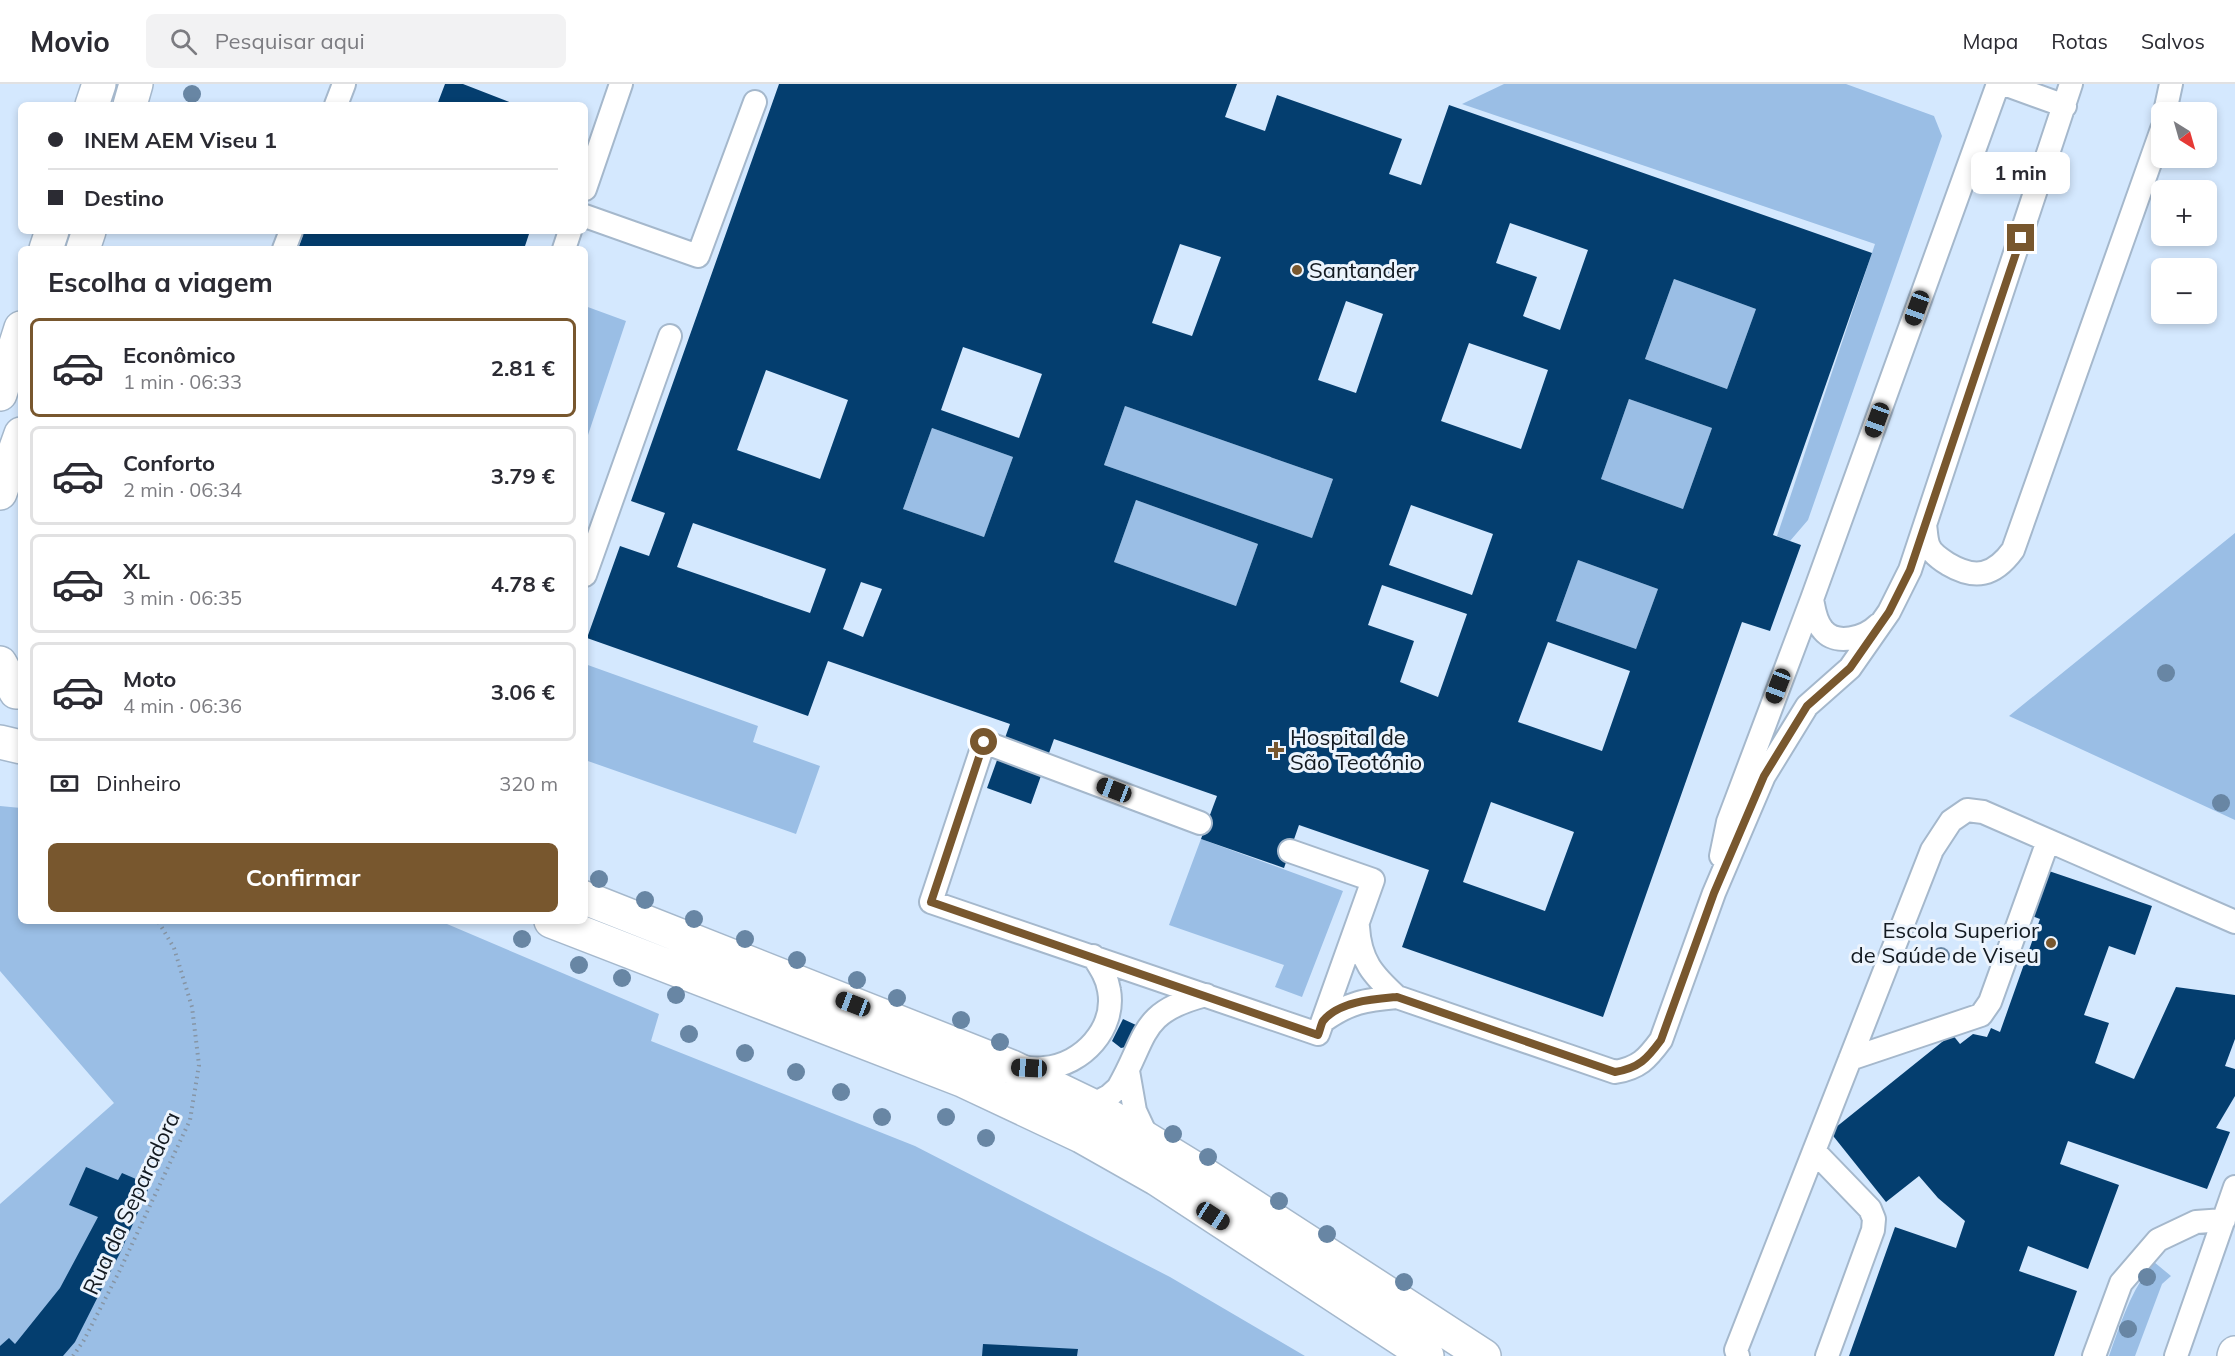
<!DOCTYPE html>
<html lang="pt">
<head>
<meta charset="utf-8">
<style>
  :root { --surface:#fff; --page:#f2f2f3; --text:#2b2b33; --muted:#7c7c81; --line:#e1e1e2; --accent:#78572e }
  body { margin:0; font-family:Mulish,sans-serif; background:var(--page); color:var(--text); height:100vh; display:flex; flex-direction:column; font-size:22px; white-space:nowrap }
  * { box-sizing:border-box; margin:0 }
  p { font-size:20px; color:var(--muted) }
  .icon { flex:none; width:33px; height:33px; fill:none; stroke:currentColor; stroke-width:2; stroke-linecap:round; stroke-linejoin:round }
  .map { position:relative; flex:1; overflow:hidden }
  .side { position:absolute; left:18px; top:162px; width:570px; height:678px; display:flex; flex-direction:column; background:var(--surface); border-radius:9px; box-shadow:0 3px 9px #0003 }
  .side>* { flex:none }
  .guide { position:absolute; left:18px; top:18px; width:570px; height:132px; border-radius:9px; box-shadow:0 3px 9px #0003; display:grid; align-content:center; height:132px; padding:0 30px; background:var(--surface) }
  .needle { width:39px; rotate:143deg }
  .fabs { position:absolute; left:2151px; top:18px; display:grid; gap:12px }
  .fabs a { display:grid; place-items:center; width:66px; height:66px; border-radius:9px; background:var(--surface); box-shadow:0 3px 9px #0003; font-size:30px }
  .end { position:absolute; width:27px; height:27px; margin:-14px; border:8px solid #78572e; background:#fff; box-shadow:0 0 0 3px #fff }
  .from { border-radius:50% }
  .bubble { position:absolute; height:42px; border-radius:9px; background:var(--surface); box-shadow:0 3px 9px #0003; font-size:20px; font-weight:700; line-height:42px; text-align:center }
  .car { position:absolute; width:18px; height:36px; margin:-18px -9px; border-radius:8px; box-shadow:0 0 4px 2px #0007; background:linear-gradient(#222 24%,#8ab4d8 0 40%,#222 0 76%,#8ab4d8 0 86%,#222 0) }
  .guide b { display:flex; align-items:center; gap:21px; height:57px; font-size:22px }
  .guide b+b { border-top:2px solid var(--line) }
  .guide i { width:15px; height:15px; background:var(--text) }
  ul { padding:0; list-style:none }
  li { display:flex; align-items:center; gap:18px; height:99px; margin:0 12px 9px; padding:0 18px; border:3px solid var(--line); border-radius:9px }
  li div { flex:1 }
  li b { display:block; font-size:22px }
  li em { font-style:normal; font-weight:700 }
  li.on { border-color:var(--accent) }
  li>.icon { width:54px; height:54px; stroke-width:1.5 }
  h2 { padding:0 30px; font-size:27px; line-height:72px }
  .pay { display:flex; align-items:center; gap:15px; height:66px; padding:0 30px; font-size:22px }
  .pay p { margin-inline-start:auto }
  .cta { display:flex; gap:12px; margin-top:auto; padding:12px 30px }
  .cta a { flex:1; height:69px; border-radius:9px; background:var(--accent); color:#fff; font-size:24px; font-weight:700; line-height:69px; text-align:center }
  header { display:flex; align-items:center; gap:36px; box-sizing:border-box; height:84px; padding:0 30px; background:var(--surface); border-bottom:2px solid var(--line) }
  header strong { font-size:28px }
  nav { display:flex; gap:33px; margin-inline-start:auto; font-size:21px }
  .search { width:420px; height:54px; background:var(--page); display:flex; align-items:center; gap:15px; box-sizing:border-box; padding:0 21px; border-radius:9px; color:var(--muted); font-size:22px }
  .map>svg:first-child { display:block }
  .green { fill:#9abee5 }
  .building { fill:#043e6f; fill-rule:evenodd }
  .lines { fill:none; stroke-linecap:round; stroke-linejoin:round }
  .lane-casing { stroke:#a5b8cc; stroke-width:26 }
  .street-casing { stroke:#a5b8cc; stroke-width:36 }
  .secondary-casing { stroke:#a5b8cc; stroke-width:36 }
  .path { stroke:#8695a5; stroke-width:4; stroke-dasharray:1.5 4.5; stroke-linecap:butt }
  .lane { stroke:#fff; stroke-width:22 }
  .street { stroke:#fff; stroke-width:33 }
  .secondary { stroke:#fff; stroke-width:33 }
  .tree { fill:#6886a4 }
  .route { stroke:#78572e; stroke-width:8 }
  .poi-dot { fill:#78572e; stroke:#ecf4fd; stroke-width:2 }
  .labels { text-anchor:middle; dominant-baseline:central; stroke-width:6; stroke-linejoin:round; paint-order:stroke }
  .poi-label { font-size:22px; fill:#131a21; stroke:#ecf4fd; text-anchor:start }
  .street-label { font-size:22px; fill:#131a21; stroke:#ecf4fd }
</style>
</head>
<body>
<header>
<strong>Movio</strong>
<div class="search"><svg class="icon" aria-label="search" viewBox="0 0 24 24"><circle cx="10" cy="10" r="6"/><path d="M15 15l6 6"/></svg>Pesquisar aqui</div>
<nav><a>Mapa</a><a>Rotas</a><a>Salvos</a></nav>
</header>
<div class="map">
<svg width="2235" height="1272" viewBox="0 0 2235 1272">
  <rect width="100%" height="100%" fill="#d4e8fe"/>
  <path class="green" d="M1504,0H1846L1934,32L1942,52L1808,436L1790,457L1777,452L1875,160L1462,20Z
    M1674,195L1756,225L1727,305L1645,275Z
    M585,222L626,237L585,360Z
    M1629,315L1712,344L1683,425L1601,395Z
    M1125,322L1333,395L1312,454L1104,381Z
    M932,344L1013,373L984,453L903,425Z
    M1136,416L1258,460L1236,522L1114,478Z
    M2235,449V736L2009,632Z
    M1578,476L1658,505L1636,565L1556,537Z
    M585,580L758,642L753,658L820,682L796,750L585,676Z
    M0,722L21,724V837H440L659,930L651,957L915,1062L1170,1193L1305,1272H0V1120L114,1019L0,887Z
    M1201,755L1343,807L1302,913L1275,903L1284,881L1169,841Z
    M2154,1178L2171,1192L2162,1200L2135,1272H2109C2121,1238 2131,1206 2154,1178Z"/>
  <path class="building" d="M445,0H463L517,21H437Z
    M779,0H1237L1225,33L1265,47L1277,11L1402,55L1389,90L1421,101L1449,21L1872,169L1773,451L1801,461L1770,547L1742,538L1603,933L1402,863L1429,786L1299,741L1284,784L1201,755L1217,712L1054,655L1031,720L987,704L1010,640L828,577L808,632L587,554L620,462L649,472L665,429L631,417ZM1510,139L1588,166L1560,246L1523,232L1537,193L1496,179ZM1180,160L1221,173L1192,252L1152,239ZM1674,195L1756,225L1727,305L1645,275ZM1346,217L1383,230L1356,309L1318,296ZM1469,259L1548,286L1521,365L1441,337ZM963,263L1042,290L1019,354L941,326ZM766,286L848,316L820,395L737,366ZM1629,315L1712,344L1683,425L1601,395ZM1125,322L1333,395L1312,454L1104,381ZM932,344L1013,373L984,453L903,425ZM1136,416L1258,460L1236,522L1114,478ZM1411,421L1493,450L1472,511L1389,481ZM693,439L826,485L810,529L677,483ZM1578,476L1658,505L1636,565L1556,537ZM861,498L882,505L863,553L843,545ZM1382,501L1467,530L1438,613L1400,598L1414,557L1368,541ZM1548,558L1630,587L1602,667L1518,638ZM1491,718L1574,748L1545,827L1463,798Z
    M304,147H530L524,165H298Z
    M2043,785L2152,822L2135,871L2109,862L2084,931L2109,939L2095,979L2134,995L2176,903L2235,911V955L2225,982L2235,985V1012L2216,1044L2230,1048L2207,1105L2068,1057L2060,1080L2119,1101L2088,1185L2028,1162L2019,1187L2077,1207L2054,1272H1849L1895,1143L1956,1164L1965,1137L1938,1114L1919,1092L1886,1118L1830,1048L1952,950L1960,960L1973,950L1987,953L1991,944L2000,948L2040,835L2027,830Z
    M1123,935L1136,941L1126,963L1121,964L1112,957Z
    M86,1083L118,1096L122,1089L150,1101L121,1167L75,1258L63,1272H0V1262L9,1254L15,1260L60,1204L98,1133L69,1121Z
    M983,1260L1078,1265L1077,1272H982Z"/>
  <g class="lines">
    <defs>
      <path id="lane" d="M2004,0L2065,22
        M336,21L344,0
        M2165,28L2171,0
        M585,105L621,0
        M585,132L698,172L755,18
        M284,165L291,147
        M564,165L570,147
        M1925,441C1926,446 1926,454 1928,460C1930,468 1940,475 1948,480C1975,496 1994,492 2013,466L2162,45
        M585,491L670,252
        M1812,515C1814,525 1815,537 1823,546C1836,562 1865,554 1878,541
        M1200,739L984,658L931,818L1318,950L1373,796L1290,767
        M1721,772L1728,738L1812,515L1998,0
        M1397,913L1615,988C1639,984 1647,975 1661,956L1714,809L1764,692L1807,622L1850,584L1889,528L1910,486L2071,0
        M1323,937C1350,918 1365,916 1397,913C1373,891 1360,877 1358,843
        M1850,975L1981,931L1990,918L2048,757
        M1021,983C1028,984 1037,985 1044,984C1083,981 1116,944 1109,906C1107,893 1100,883 1093,872
        M1128,987L1135,1027L1148,1055
        M1083,1026L1109,1012L1118,1004C1148,953 1138,928 1206,911
        M1814,1067L1870,1125L1874,1135L1873,1146L1827,1272
        M1738,1272L1736,1266L1932,766L1951,737L1967,726L1983,728L2235,838
        M2094,1272L2121,1199L2158,1156L2196,1138L2224,1136
        M2176,1272L2235,1103"/>
      <path id="street" d="M2234,1272L2235,1269"/>
      <path id="secondary" d="M92,21L99,0
        M130,21L136,0
        M46,165L52,147
        M83,165L89,147
        M0,310L21,244
        M0,409L21,350
        M0,579L16,608
        M0,658L21,663
        M585,814L1012,983L1093,1022L1199,1087L1484,1272
        M551,837L962,996L1081,1052L1157,1095L1427,1272"/>
    </defs>
    <use href="#lane" class="lane-casing"/>
    <use href="#street" class="street-casing"/>
    <use href="#secondary" class="secondary-casing"/>
    <path class="path" d="M73,1272L84,1256L119,1188L190,1036L199,981L192,923L174,864L158,837"/>
    <use href="#lane" class="lane"/>
    <use href="#street" class="street"/>
    <use href="#secondary" class="secondary"/>
  </g>
  <g class="tree">
    <circle cx="192" cy="10" r="9"/>
    <circle cx="2166" cy="589" r="9"/>
    <circle cx="2221" cy="719" r="9"/>
    <circle cx="599" cy="795" r="9"/>
    <circle cx="645" cy="816" r="9"/>
    <circle cx="694" cy="835" r="9"/>
    <circle cx="522" cy="855" r="9"/>
    <circle cx="745" cy="855" r="9"/>
    <circle cx="1941" cy="872" r="9"/>
    <circle cx="797" cy="876" r="9"/>
    <circle cx="579" cy="881" r="9"/>
    <circle cx="622" cy="894" r="9"/>
    <circle cx="857" cy="896" r="9"/>
    <circle cx="676" cy="911" r="9"/>
    <circle cx="897" cy="914" r="9"/>
    <circle cx="961" cy="936" r="9"/>
    <circle cx="689" cy="950" r="9"/>
    <circle cx="1000" cy="958" r="9"/>
    <circle cx="745" cy="969" r="9"/>
    <circle cx="796" cy="988" r="9"/>
    <circle cx="841" cy="1008" r="9"/>
    <circle cx="882" cy="1033" r="9"/>
    <circle cx="946" cy="1033" r="9"/>
    <circle cx="1173" cy="1050" r="9"/>
    <circle cx="986" cy="1054" r="9"/>
    <circle cx="1208" cy="1073" r="9"/>
    <circle cx="1279" cy="1117" r="9"/>
    <circle cx="1327" cy="1150" r="9"/>
    <circle cx="2147" cy="1193" r="9"/>
    <circle cx="1404" cy="1198" r="9"/>
    <circle cx="2128" cy="1245" r="9"/>
  </g>
  <g class="lines">
    <path class="route" d="M984,658L931,818L1318,951C1320,947 1321,940 1323,937C1339,917 1375,915 1397,913L1615,988C1639,984 1647,975 1661,956L1714,809L1764,692L1807,622L1850,584L1889,528L1910,486L2021,154"/>
  </g>
  <g class="poi-dot">
    <circle cx="1297" cy="186" r="6"/>
    <path d="M1273 657h6v6h6v6h-6v6h-6v-6h-6v-6h6z"/>
    <circle cx="2051" cy="859" r="6"/>
  </g>
  <g class="labels">
    <g class="poi-label">
      <text x="1309" y="186">Santander</text>
      <text x="1290" y="653">Hospital de<tspan x="1290" dy="25">São Teotónio</tspan></text>
      <text x="2039" y="846" text-anchor="end">Escola Superior<tspan x="2039" dy="25">de Saúde de Viseu</tspan></text>
    </g>
    <g class="street-label">
      <text transform="translate(131 1119) rotate(-65)">Rua da Separadora</text>
    </g>
  </g>
</svg>
<div class="fabs">
<a><svg class="needle" viewBox="-14 -14 28 28"><path d="M0-13l5 13h-10z" fill="#e53935"/><path d="M0 13l5-13h-10z" fill="#7c7c81"/></svg></a>
<a>+</a>
<a>−</a>
</div>
<i class="end from" style="left:984px;top:658px"></i>
<i class="end" style="left:2021px;top:154px"></i>
<div class="bubble" style="left:1971px;top:68px;width:99px">1 min</div>
<i class="car" style="left:1917px;top:224px;rotate:200deg"></i>
<i class="car" style="left:1877px;top:336px;rotate:200deg"></i>
<i class="car" style="left:1778px;top:602px;rotate:201deg"></i>
<i class="car" style="left:1114px;top:706px;rotate:291deg"></i>
<i class="car" style="left:853px;top:920px;rotate:291deg"></i>
<i class="car" style="left:1029px;top:984px;rotate:273deg"></i>
<i class="car" style="left:1213px;top:1132px;rotate:123deg"></i>
<div class="guide">
<b><i class="from"></i>INEM AEM Viseu 1</b>
<b><i></i>Destino</b>
</div>
<section class="side">
<h2>Escolha a viagem</h2>
<ul>
<li class="on"><svg class="icon" aria-label="car" viewBox="0 0 24 24"><path d="M5 17H2v-5l4-1 3-4h7l3 4 3 1v5h-3M9 17h6M6 11h13"/><circle cx="7" cy="17" r="2"/><circle cx="17" cy="17" r="2"/></svg><div><b>Econômico</b><p>1 min · 06:33</p></div><em>2.81 €</em></li>
<li><svg class="icon" aria-label="car" viewBox="0 0 24 24"><path d="M5 17H2v-5l4-1 3-4h7l3 4 3 1v5h-3M9 17h6M6 11h13"/><circle cx="7" cy="17" r="2"/><circle cx="17" cy="17" r="2"/></svg><div><b>Conforto</b><p>2 min · 06:34</p></div><em>3.79 €</em></li>
<li><svg class="icon" aria-label="car" viewBox="0 0 24 24"><path d="M5 17H2v-5l4-1 3-4h7l3 4 3 1v5h-3M9 17h6M6 11h13"/><circle cx="7" cy="17" r="2"/><circle cx="17" cy="17" r="2"/></svg><div><b>XL</b><p>3 min · 06:35</p></div><em>4.78 €</em></li>
<li><svg class="icon" aria-label="car" viewBox="0 0 24 24"><path d="M5 17H2v-5l4-1 3-4h7l3 4 3 1v5h-3M9 17h6M6 11h13"/><circle cx="7" cy="17" r="2"/><circle cx="17" cy="17" r="2"/></svg><div><b>Moto</b><p>4 min · 06:36</p></div><em>3.06 €</em></li>
</ul>
<div class="pay"><svg class="icon" aria-label="cash" viewBox="0 0 24 24"><path d="M3 7h18v10H3z"/><circle cx="12" cy="12" r="2"/></svg>Dinheiro<p>320 m</p></div>
<div class="cta"><a>Confirmar</a></div>
</section>
</div>
</body>
</html>
